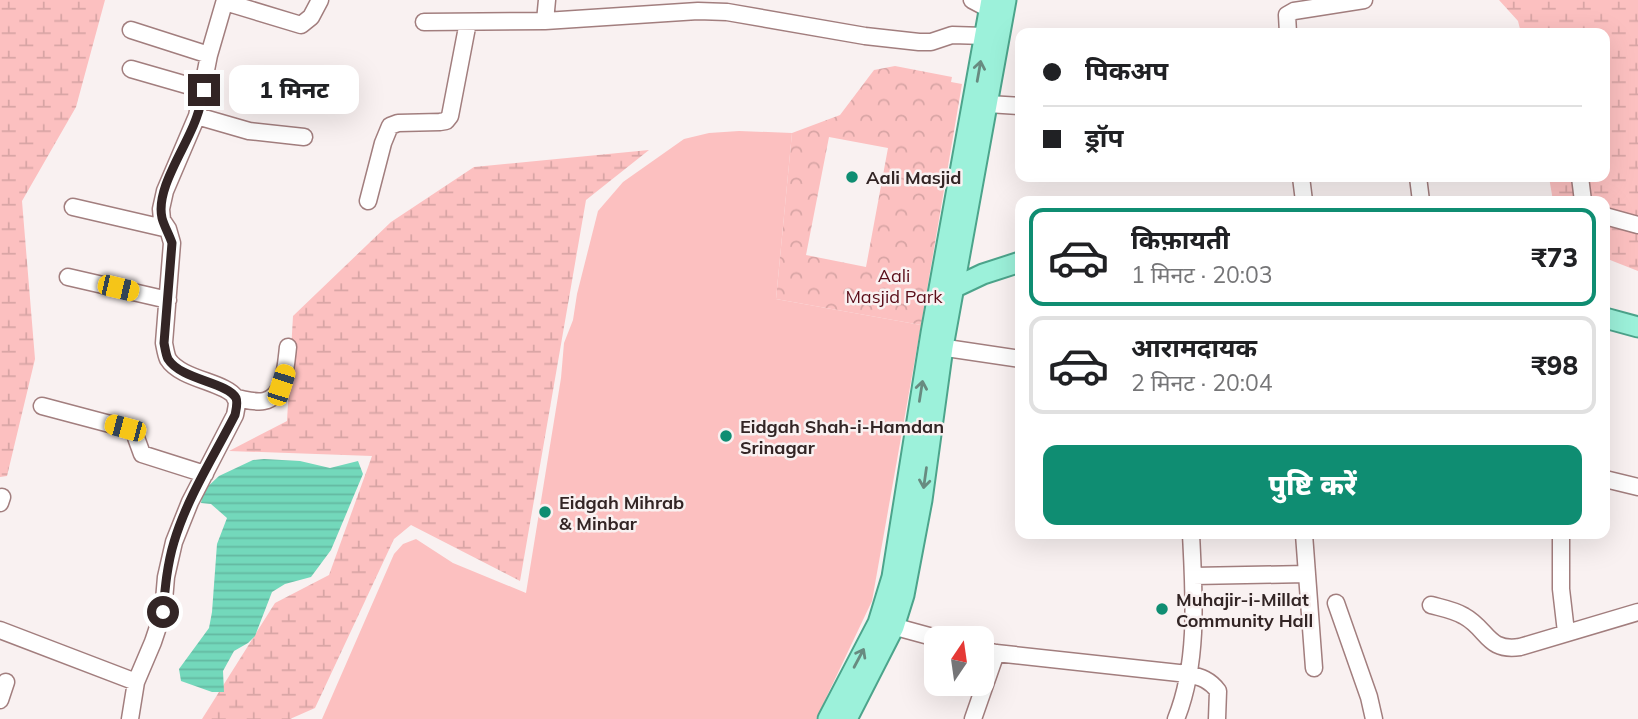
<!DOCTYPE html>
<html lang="hi">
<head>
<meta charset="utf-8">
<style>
  :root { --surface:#fff; --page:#f2f2f2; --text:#202124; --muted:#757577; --line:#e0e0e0; --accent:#0f8d72 }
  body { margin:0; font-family:Mulish,"Noto Sans Devanagari",sans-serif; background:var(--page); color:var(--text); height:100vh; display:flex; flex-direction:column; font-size:26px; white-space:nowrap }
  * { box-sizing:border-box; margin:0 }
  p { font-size:23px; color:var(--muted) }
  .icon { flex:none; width:38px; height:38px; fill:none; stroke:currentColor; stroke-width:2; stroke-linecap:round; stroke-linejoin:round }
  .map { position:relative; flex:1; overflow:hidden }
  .side { position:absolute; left:1015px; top:196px; width:595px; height:343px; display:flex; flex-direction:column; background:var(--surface); border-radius:14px; box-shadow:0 7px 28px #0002 }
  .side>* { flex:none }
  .guide { position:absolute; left:1015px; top:28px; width:595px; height:154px; border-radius:14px; box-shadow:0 7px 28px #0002; display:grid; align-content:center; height:154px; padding:0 28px; background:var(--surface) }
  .needle { width:46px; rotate:13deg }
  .buttons { position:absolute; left:924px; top:626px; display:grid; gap:14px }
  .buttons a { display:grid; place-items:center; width:70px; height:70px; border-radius:14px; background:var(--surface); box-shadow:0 7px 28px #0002; font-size:35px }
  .end { position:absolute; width:32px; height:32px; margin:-16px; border:9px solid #332525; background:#fff; box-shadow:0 0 0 4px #fff }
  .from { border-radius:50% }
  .bubble { position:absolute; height:49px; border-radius:14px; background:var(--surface); box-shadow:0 7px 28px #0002; font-size:23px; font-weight:800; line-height:49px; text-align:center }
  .car { position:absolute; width:21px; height:42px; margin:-21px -10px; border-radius:9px; box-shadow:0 0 5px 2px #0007; background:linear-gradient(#f5c518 24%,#345 0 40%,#f5c518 0 76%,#345 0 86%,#f5c518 0) }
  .guide b { display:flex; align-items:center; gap:24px; height:66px; font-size:26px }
  .guide b+b { border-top:2px solid var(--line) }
  .guide i { width:18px; height:18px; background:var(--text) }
  ul { padding:12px 0 0; list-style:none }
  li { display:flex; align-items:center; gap:21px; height:98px; margin:0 14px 10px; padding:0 14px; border:4px solid var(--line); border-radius:14px }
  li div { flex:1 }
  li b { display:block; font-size:26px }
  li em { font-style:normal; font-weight:800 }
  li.on { border-color:var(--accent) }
  li>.icon { width:63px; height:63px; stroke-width:1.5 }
  .button { display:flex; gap:14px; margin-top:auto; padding:14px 28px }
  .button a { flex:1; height:80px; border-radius:14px; background:var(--accent); color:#fff; font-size:28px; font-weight:800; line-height:80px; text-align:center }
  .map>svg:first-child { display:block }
  .forest { fill:url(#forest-crowns); fill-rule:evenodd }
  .wetland { fill:url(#wetland-marsh) }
  .garden { fill:#fcc0c0 }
  .water { fill:url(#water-rules) }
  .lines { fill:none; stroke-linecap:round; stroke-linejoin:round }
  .minor-casing { stroke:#a27e7e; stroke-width:19 }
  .major-casing { stroke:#4ca48b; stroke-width:23 }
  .minor { stroke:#fff; stroke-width:16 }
  .major { stroke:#9cf1da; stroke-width:19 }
  .oneway { stroke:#688b80 }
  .route { stroke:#332525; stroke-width:9 }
  .poi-dot { fill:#0f8d72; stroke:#f9f1f1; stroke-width:2.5 }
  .labels { text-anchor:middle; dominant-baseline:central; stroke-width:5; stroke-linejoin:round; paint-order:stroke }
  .poi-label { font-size:18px; font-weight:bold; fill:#332525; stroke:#f9f1f1; text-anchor:start }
  .park-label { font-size:18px; fill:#5b0e1a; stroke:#f9f1f1 }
</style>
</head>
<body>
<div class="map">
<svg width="1638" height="719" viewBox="0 0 1638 719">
  <defs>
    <pattern id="forest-crowns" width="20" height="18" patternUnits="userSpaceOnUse" patternTransform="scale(1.75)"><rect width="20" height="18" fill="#fcc0c0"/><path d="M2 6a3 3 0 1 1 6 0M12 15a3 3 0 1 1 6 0" fill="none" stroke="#d8a5a5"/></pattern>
    <pattern id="wetland-marsh" width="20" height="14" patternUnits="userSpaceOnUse" patternTransform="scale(1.75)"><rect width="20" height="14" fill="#fcc0c0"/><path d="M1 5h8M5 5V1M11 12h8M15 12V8" fill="none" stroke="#d8a5a5"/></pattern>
    <pattern id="water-rules" width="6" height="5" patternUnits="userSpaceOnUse" patternTransform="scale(1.75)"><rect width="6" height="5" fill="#73d8bb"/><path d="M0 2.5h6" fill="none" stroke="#64b9a1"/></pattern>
  </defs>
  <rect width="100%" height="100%" fill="#f9f1f1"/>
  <path class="forest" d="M895,66L952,77L951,82L962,84L921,325L776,299L792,133L840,115L874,70ZM829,137L888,148L866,267L806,255Z"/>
  <path class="wetland" d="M0,0H105L76,107L22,201L35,359L7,476L0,477Z
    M1499,0H1638V271L1605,258V201H1553L1549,177H1605V33H1521L1518,21Z
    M649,150L586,200L520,581L411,525L394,539L315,708L290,719H202L275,603L329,575L372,456L229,451L287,421L293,316L391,222L474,167Z"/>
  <path class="garden" d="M739,131L792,133L776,299L921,325L872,601L816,719H322L394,554L403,544L416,539L453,563L526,593L561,378L564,343L573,320L577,294L598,211L623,182L684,139L709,133Z"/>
  <path class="water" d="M264,459L300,461L330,468L358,461L363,474L331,550L311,577L285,584L272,592L255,636L248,643L234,651L223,671L224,692H212L181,681L179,669L209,628L212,612L217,544L227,518L211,504L201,503L203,491L219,476L253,460Z"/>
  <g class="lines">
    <defs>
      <path id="minor" d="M972,0L989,9
        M225,2L301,25L311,17L320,0
        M545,21L547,0
        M424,22L545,21L698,11L727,12L865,36L919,42H931L952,35L985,36
        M131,30L209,55
        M1288,33L1287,15L1294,11L1364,0
        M131,69L204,90
        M988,104L1020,106
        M197,116L249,131L304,137
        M1301,177L1304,201
        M1418,177L1421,201
        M1580,177L1583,201
        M368,201L383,143L390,126L398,123L440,122L446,121L450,116L468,22
        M73,207L168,229
        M1605,216L1638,225
        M68,277L168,300
        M933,346L1020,359
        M235,398C244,399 255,403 264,401C285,397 286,364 288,347
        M42,406L125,428L134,432L142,454L205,474
        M1605,479L1638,487
        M0,503L2,497
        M1304,534L1314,668
        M1561,534V589L1566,632
        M1193,576L1307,574
        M1336,603L1369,697L1374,719
        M1431,605C1442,608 1454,610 1464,616C1488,629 1487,652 1520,647L1638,612
        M885,624L940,639
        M0,630L136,682
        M982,650L996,653L1188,674C1201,677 1210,680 1218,691L1217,719
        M0,700L6,682
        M130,719L136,682L153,642L163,612L166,577L174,542L190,502L235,415C236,410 238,403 236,398C227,382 181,380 168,359C166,355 165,348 164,343L172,243L168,229L162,220L161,209L165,191L197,116L209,55L225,0
        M973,719L996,653
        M1176,719C1199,662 1194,594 1191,534"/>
      <path id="major" d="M947,291L983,274L1020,262
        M1605,318L1638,327
        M828,719L878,623L892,577L931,333L991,0
        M847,719L894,627L904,595L922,500L943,347L1006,0"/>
    </defs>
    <use href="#minor" class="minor-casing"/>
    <use href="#major" class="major-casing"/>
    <use href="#minor" class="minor"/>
    <use href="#major" class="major"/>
  </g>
  <defs><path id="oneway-shaft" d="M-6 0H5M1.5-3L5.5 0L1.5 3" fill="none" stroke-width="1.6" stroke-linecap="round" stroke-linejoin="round" transform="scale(1.75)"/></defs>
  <g class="oneway">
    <use href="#oneway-shaft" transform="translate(979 71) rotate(-80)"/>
    <use href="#oneway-shaft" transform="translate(921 391) rotate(-81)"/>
    <use href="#oneway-shaft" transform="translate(925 478) rotate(98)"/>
    <use href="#oneway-shaft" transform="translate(859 658) rotate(-62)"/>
  </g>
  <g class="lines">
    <path class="route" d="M163,612C165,589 167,565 174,542C187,498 214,456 235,415C236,410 238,403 236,398C227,382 181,380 168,359C166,355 165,348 164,343L172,243C169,234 164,226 162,218C155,188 188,145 197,116C200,108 202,99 204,90"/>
  </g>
  <g class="poi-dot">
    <circle cx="852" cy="177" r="7"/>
    <circle cx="726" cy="436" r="7"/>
    <circle cx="545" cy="512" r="7"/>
    <circle cx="1162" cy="609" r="7"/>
  </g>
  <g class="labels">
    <g class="poi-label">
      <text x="866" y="177">Aali Masjid</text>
      <text x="740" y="426">Eidgah Shah-i-Hamdan<tspan x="740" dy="21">Srinagar</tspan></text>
      <text x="559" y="502">Eidgah Mihrab<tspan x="559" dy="21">&amp; Minbar</tspan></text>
      <text x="1176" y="599">Muhajir-i-Millat<tspan x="1176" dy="21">Community Hall</tspan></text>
    </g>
    <g class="park-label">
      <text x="894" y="275">Aali<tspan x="894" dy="21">Masjid Park</tspan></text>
    </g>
  </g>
</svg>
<div class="buttons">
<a><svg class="needle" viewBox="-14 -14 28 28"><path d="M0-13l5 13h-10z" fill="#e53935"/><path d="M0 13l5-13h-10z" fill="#757577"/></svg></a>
</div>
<i class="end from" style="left:163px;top:612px"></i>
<i class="end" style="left:204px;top:90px"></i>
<div class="bubble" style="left:229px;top:65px;width:130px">1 मिनट</div>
<i class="car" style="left:118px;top:288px;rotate:103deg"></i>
<i class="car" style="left:281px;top:385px;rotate:18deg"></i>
<i class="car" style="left:125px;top:428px;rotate:285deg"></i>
<div class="guide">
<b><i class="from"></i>पिकअप</b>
<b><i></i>ड्रॉप</b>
</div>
<section class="side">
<ul>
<li class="on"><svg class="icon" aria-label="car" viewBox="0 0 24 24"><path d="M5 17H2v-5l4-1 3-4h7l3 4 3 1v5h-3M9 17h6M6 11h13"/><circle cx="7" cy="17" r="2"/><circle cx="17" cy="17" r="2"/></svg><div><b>किफ़ायती</b><p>1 मिनट · 20:03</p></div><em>₹73</em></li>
<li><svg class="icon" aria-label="car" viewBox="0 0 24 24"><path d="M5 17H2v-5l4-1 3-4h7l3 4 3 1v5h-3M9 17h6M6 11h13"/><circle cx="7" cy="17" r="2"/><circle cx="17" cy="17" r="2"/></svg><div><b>आरामदायक</b><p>2 मिनट · 20:04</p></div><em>₹98</em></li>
</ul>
<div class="button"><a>पुष्टि करें</a></div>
</section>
</div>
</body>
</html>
